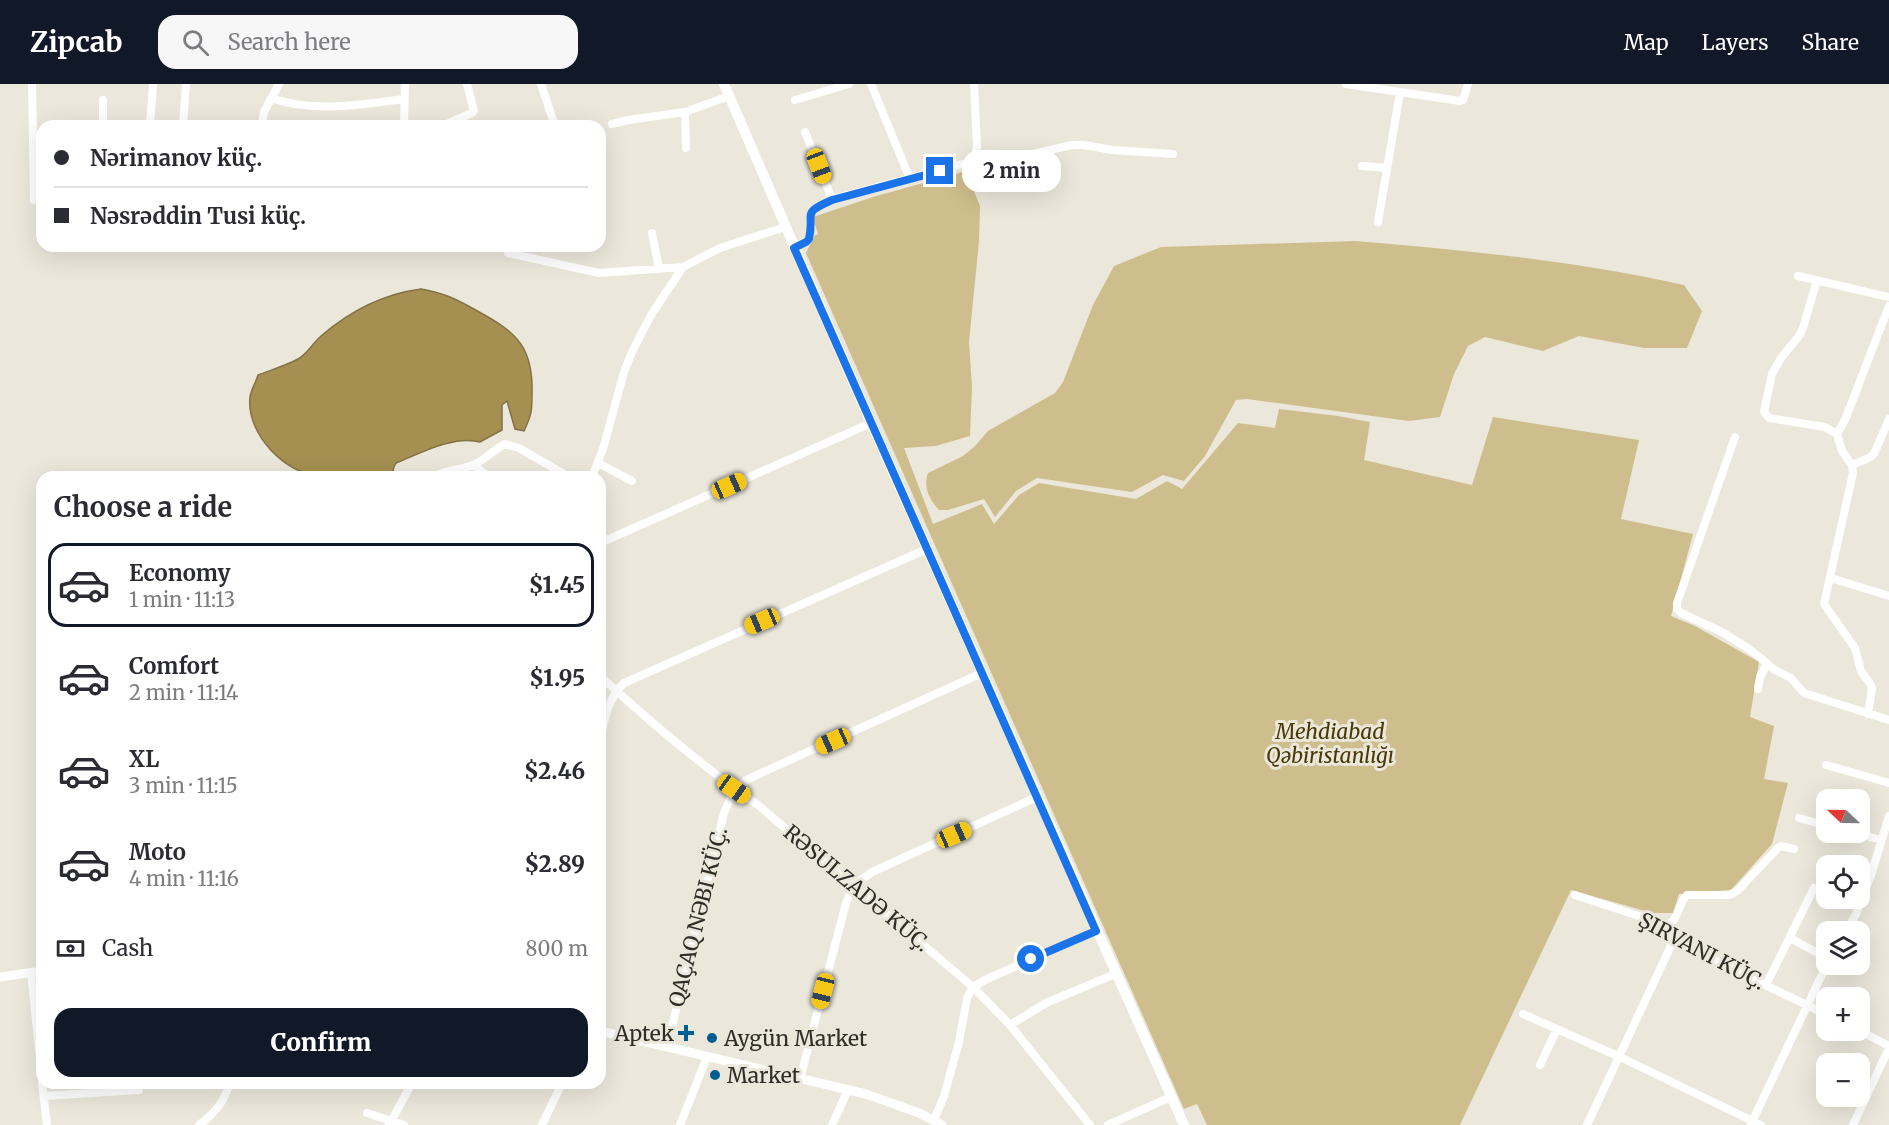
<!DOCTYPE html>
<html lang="en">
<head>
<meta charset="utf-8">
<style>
  :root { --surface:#fff; --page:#f7f7f7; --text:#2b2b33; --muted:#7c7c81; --line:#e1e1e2; --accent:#111827 }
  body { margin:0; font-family:Merriweather,serif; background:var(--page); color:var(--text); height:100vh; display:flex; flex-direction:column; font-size:22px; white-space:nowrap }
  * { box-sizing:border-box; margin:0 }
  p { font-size:20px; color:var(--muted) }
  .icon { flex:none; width:33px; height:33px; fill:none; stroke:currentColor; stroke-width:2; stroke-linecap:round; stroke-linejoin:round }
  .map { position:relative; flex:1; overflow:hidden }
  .details { position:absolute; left:36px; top:387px; width:570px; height:618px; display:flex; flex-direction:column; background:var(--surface); border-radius:18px; box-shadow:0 6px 24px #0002 }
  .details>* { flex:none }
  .hud { position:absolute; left:36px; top:36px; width:570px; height:132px; border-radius:18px; box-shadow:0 6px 24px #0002; display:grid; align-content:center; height:132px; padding:0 18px; background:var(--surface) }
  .needle { width:39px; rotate:292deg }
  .controls { position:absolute; left:1816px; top:705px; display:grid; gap:12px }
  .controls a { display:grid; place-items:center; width:54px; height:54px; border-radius:12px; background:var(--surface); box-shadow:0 6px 24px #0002; font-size:30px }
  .end { position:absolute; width:27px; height:27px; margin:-14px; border:8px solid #1a73e8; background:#fff; box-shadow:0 0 0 3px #fff }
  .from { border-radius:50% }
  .bubble { position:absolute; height:42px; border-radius:18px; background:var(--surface); box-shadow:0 6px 24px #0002; font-size:20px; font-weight:800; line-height:42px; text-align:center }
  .car { position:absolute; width:18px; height:36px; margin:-18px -9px; border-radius:8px; box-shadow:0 0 4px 2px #0007; background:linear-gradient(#f5c518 24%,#345 0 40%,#f5c518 0 76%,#345 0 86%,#f5c518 0) }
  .hud b { display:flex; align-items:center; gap:21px; height:57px; font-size:22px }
  .hud b+b { border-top:2px solid var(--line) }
  .hud i { width:15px; height:15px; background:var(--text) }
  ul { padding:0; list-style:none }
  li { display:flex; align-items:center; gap:18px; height:84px; margin:0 12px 9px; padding:0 6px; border:3px solid transparent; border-radius:18px }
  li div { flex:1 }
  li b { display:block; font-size:22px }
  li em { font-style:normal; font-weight:800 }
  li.on { border-color:var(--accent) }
  li>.icon { width:54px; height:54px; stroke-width:1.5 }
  h2 { padding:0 18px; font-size:27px; line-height:72px }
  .pay { display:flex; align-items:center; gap:15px; height:66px; padding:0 18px; font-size:22px }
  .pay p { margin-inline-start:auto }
  .button { display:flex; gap:12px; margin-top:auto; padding:12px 18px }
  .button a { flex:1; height:69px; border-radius:18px; background:var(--accent); color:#fff; font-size:24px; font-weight:800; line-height:69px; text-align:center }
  header { display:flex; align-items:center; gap:36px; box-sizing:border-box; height:84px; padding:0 30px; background:var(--accent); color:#fff }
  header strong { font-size:28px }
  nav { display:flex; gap:33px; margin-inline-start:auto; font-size:21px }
  .search { width:420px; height:54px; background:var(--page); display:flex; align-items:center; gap:15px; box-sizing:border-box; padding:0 21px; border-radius:18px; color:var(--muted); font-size:22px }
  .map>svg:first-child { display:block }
  .green { fill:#cfbe8d }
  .water { fill:#a58f51; stroke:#827245; stroke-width:1.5 }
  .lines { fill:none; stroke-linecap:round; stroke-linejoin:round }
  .minor { stroke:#fff; stroke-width:8 }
  .tertiary { stroke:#fff; stroke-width:9 }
  .secondary { stroke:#fff; stroke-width:10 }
  .route { stroke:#1a73e8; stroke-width:8 }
  .poi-dot { fill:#005e8e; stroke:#ebe7db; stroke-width:2 }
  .labels { text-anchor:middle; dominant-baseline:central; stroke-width:6; stroke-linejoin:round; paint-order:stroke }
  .park-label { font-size:21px; font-style:italic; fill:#493904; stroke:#ebe7db }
  .street-label { font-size:21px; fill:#2f2d28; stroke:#ebe7db }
  .poi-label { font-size:21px; fill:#2f2d28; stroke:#ebe7db; text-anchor:start }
</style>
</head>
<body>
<header>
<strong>Zipcab</strong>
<div class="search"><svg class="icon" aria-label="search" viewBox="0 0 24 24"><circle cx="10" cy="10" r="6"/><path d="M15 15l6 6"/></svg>Search here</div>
<nav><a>Map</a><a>Layers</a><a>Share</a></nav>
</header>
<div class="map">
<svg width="1889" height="1041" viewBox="0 0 1889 1041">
  <rect width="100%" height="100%" fill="#ebe7db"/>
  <path class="green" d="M966,87L980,122L979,157L969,258L972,303L970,352L936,362L904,364L933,440L982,420L994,440L1019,411L1039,399L1136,415L1167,397L1182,405L1238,339L1275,344L1279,325L1338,332L1370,338L1364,376L1472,401L1493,333L1639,356L1621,435L1693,450L1671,532L1695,542L1759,578L1750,633L1774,642L1764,695L1788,699L1772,760L1731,806L1679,810L1673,829H1652L1571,806L1460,1041H1207L1197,1020L1184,1025L806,169L814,152L818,150L813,133L873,113Z
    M1355,157C1465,166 1576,177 1684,201L1702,227L1687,264H1644L1579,252L1543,267L1485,253L1468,262L1454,290L1440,333L1409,337L1247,315L1236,316L1205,372L1184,397L1163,391L1132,408L1037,394L1016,407L995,433L984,415L948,426H939C929,415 923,403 928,389L963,372L975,362L988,347L1055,309L1063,298L1093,221L1114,182L1161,163Z"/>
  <path class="water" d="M421,205C443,209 454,214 472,224C512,246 533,258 532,307C532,327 532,330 524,347L515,345L507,317L502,321V346L480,358C454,351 421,369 396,379C392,384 394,389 391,393C368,393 344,395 321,393C285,390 246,350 250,313C251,306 256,298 258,291C271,286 285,282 298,275C307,270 313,259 321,252C350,227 383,210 421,205Z"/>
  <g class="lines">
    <path class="minor" d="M32,0L34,116
      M541,0L555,42
      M871,0L910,95
      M1346,0L1460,17L1463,16L1468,0
      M271,14C314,29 360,21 404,15
      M103,16V42
      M795,16L849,0
      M685,28L686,64
      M612,40L628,36L685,28L729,12
      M150,42L153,0
      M183,42L186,0
      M262,42L264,28L279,0
      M404,42L405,0
      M442,42L472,29L474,27L467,0
      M805,48L832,115
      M974,77L1014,74L1072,61H1084L1112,66L1173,70
      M1362,82L1387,84
      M1378,138L1400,8
      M652,149L659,184
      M794,164L809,155C814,128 800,130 832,115L974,77L977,63L974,0
      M508,169L599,189L683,183
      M1798,192L1889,213
      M1817,196L1803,244L1799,252L1781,274L1772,290L1764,328L1769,334L1825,343L1837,350L1842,367L1852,381L1853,389L1824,520L1855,564L1861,587L1871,601L1872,605L1868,630
      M1837,350L1845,336L1889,222
      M1735,353L1677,519V525L1681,529L1722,548L1752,567L1775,586L1791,594L1804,609L1889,636
      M598,379L632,397
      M473,381L489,393
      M1852,381L1869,374L1874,370L1889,335
      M432,393C445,386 460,386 473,381C485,376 493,366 505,360L519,364L569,393
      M592,393L603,365L624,288L632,268L651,231L683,183L720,164L785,143
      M600,459L871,339
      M1831,494L1889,512
      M600,592C650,638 702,682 758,721L973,903L1010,941L1090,1041
      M1758,605L1760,593L1767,580
      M600,655C605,634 608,614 624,599L927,465
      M1826,681L1889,699
      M1799,734L1827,742
      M1852,748L1881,756
      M1575,811L1657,838C1668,844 1675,854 1686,861C1731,887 1780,907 1827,931
      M1667,845L1676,832L1684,814L1687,811H1730L1737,807L1778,764L1781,762L1794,765
      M1846,848L1856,830L1871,791L1889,732
      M1790,854L1827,874
      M31,888L42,995
      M1766,901L1814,804
      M1523,930L1620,973L1761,1041
      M1010,941L1046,919L1115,890
      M1858,946L1889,962
      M667,963L724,729L734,705L748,695L982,589
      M1540,981L1557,945
      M800,995L846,819L853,802L872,788L1037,713
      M42,999L47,1041
      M44,1012L139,1006
      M367,1029L404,1041
      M934,1036L944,1012L959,958L967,914L973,903L987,895L1096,847
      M1751,1040L1827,880
      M199,1041C215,1029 224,1018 230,999
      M389,1041L412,999
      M542,1041L562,999
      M680,1041L707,973
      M832,1041L848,1006
      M1108,1041L1171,1013
      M1587,1041L1675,853
      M1853,1041L1889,964"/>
    <path class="tertiary" d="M0,893L42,887
      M600,947L866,1010L919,1029L942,1041"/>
    <path class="secondary" d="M724,0L871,339L1184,1041"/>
  </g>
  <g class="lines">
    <path class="route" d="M940,87L832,116C800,130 815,128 809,155L806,158L794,164L1096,847L1031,875"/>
  </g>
  <g class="poi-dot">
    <path d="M683 940h6v6h6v6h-6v6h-6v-6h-6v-6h6z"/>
    <circle cx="712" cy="954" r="6"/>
    <circle cx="715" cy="991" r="6"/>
  </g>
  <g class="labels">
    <g class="park-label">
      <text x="1330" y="647">Mehdiabad<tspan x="1330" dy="24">Qəbiristanlığı</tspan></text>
    </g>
    <g class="street-label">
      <text transform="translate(857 804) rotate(40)">RƏSULZADƏ KÜÇ.</text>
      <text transform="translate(698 833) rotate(-76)">QAÇAQ NƏBI KÜÇ.</text>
      <text transform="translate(1702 867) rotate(28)">ŞIRVANI KÜÇ.</text>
    </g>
    <g class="poi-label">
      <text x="674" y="949" text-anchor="end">Aptek</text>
      <text x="724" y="954">Aygün Market</text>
      <text x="727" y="991">Market</text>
    </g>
  </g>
</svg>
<div class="controls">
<a><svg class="needle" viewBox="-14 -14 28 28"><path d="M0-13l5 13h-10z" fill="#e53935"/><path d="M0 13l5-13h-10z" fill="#7c7c81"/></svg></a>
<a><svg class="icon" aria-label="locate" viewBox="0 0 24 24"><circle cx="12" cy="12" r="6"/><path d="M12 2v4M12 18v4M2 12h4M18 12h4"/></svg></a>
<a><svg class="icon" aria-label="layers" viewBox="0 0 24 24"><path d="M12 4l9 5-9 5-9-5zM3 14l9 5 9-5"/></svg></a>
<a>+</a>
<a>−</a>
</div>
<i class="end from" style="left:1031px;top:875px"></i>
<i class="end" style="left:940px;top:87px"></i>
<div class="bubble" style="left:962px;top:66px;width:99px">2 min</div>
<i class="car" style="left:819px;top:82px;rotate:159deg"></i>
<i class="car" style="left:729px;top:402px;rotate:66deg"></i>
<i class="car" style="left:762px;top:537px;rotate:247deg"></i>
<i class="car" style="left:833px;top:657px;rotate:246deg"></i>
<i class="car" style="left:734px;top:705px;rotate:125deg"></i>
<i class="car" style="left:954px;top:751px;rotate:66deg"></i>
<i class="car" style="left:823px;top:907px;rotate:194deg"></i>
<div class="hud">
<b><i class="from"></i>Nərimanov küç.</b>
<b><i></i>Nəsrəddin Tusi küç.</b>
</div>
<section class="details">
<h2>Choose a ride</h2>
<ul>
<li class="on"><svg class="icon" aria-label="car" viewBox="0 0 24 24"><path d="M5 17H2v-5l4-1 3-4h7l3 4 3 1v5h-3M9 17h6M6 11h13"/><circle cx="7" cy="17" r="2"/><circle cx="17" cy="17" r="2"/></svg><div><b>Economy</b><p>1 min · 11:13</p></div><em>$1.45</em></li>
<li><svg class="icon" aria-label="car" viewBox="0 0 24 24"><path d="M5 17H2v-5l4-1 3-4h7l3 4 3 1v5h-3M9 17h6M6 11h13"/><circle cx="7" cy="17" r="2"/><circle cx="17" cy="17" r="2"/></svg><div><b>Comfort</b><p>2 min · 11:14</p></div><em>$1.95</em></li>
<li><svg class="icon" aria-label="car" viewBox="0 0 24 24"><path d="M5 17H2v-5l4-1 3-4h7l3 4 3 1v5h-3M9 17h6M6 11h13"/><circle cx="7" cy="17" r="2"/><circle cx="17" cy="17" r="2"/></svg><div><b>XL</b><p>3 min · 11:15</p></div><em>$2.46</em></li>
<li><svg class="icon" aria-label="car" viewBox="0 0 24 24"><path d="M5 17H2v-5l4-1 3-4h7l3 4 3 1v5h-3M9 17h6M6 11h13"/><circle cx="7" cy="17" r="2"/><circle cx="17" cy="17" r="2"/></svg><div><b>Moto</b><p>4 min · 11:16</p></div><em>$2.89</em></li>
</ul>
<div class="pay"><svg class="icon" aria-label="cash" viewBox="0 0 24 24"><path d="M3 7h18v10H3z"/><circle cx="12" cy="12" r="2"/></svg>Cash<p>800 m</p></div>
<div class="button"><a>Confirm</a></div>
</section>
</div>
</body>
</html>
